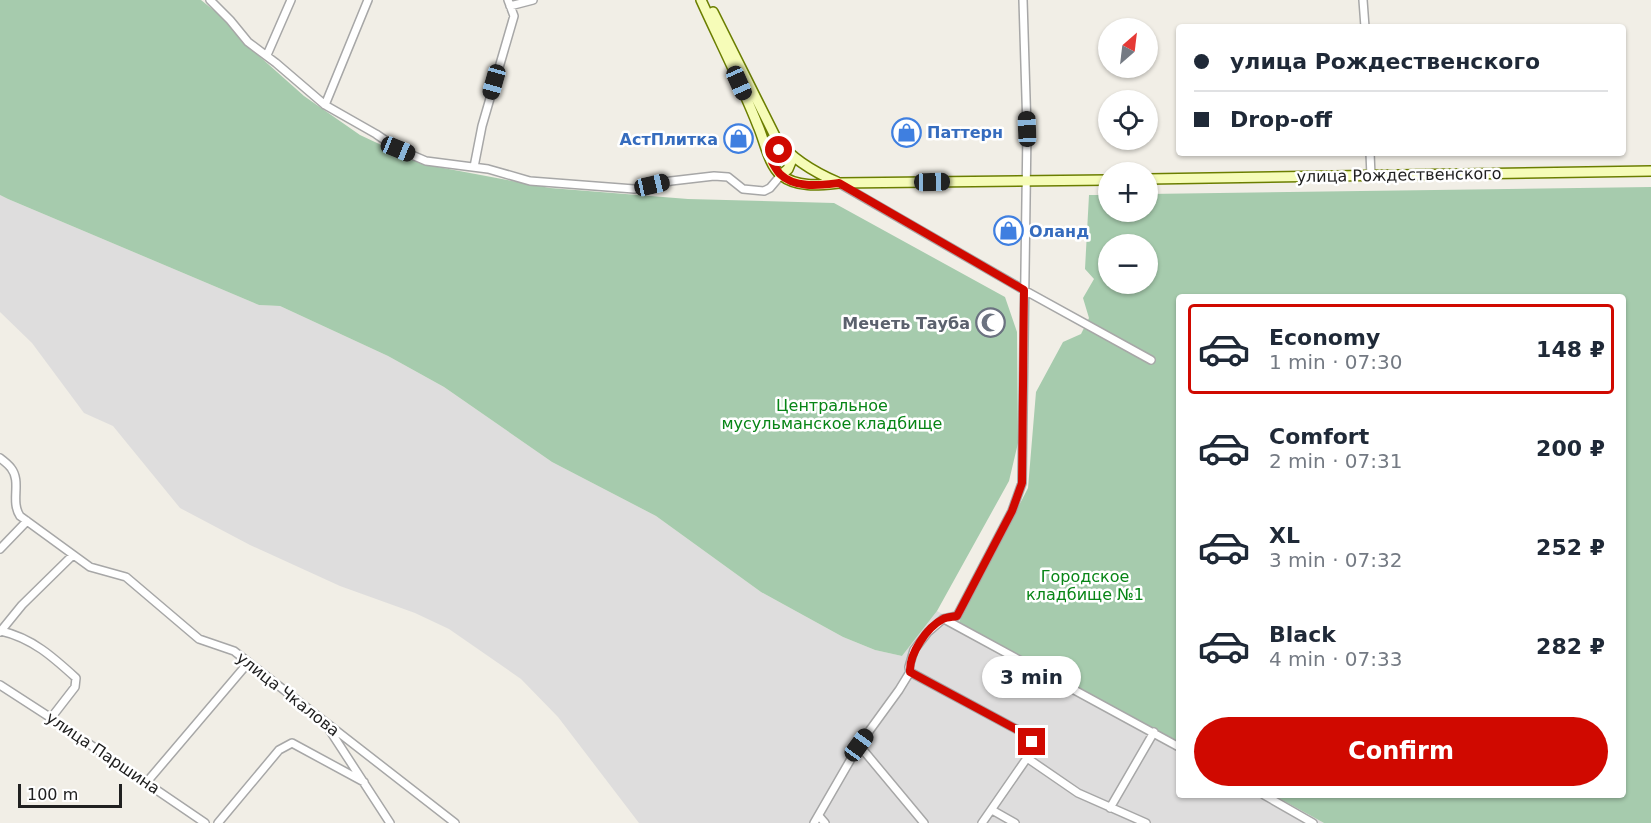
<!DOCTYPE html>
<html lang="en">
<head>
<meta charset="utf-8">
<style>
  :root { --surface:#fff; --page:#f2f2f3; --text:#1f2937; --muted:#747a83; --line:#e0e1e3; --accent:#d00900 }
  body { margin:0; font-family:"DejaVu Sans",sans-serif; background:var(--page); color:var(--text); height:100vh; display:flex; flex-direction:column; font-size:22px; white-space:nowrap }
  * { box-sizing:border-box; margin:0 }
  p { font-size:20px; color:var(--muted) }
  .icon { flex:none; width:33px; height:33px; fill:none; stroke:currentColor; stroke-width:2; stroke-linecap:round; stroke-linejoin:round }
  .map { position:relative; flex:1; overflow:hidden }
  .drawer { position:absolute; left:1176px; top:294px; width:450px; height:504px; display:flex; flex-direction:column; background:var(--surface); border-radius:6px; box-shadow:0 2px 4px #0004 }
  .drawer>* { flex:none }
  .banner { position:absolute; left:1176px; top:24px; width:450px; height:132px; border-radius:6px; box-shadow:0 2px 4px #0004; display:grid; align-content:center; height:132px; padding:0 18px; background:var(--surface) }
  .needle { width:39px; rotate:28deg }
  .buttons { position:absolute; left:1098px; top:18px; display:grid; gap:12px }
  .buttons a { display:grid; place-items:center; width:60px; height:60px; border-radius:50%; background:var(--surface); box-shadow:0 2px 4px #0004; font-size:30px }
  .scale { position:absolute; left:18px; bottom:15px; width:104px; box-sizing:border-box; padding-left:6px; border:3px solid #202020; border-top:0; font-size:16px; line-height:21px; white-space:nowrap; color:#202020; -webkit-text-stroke:4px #fff; paint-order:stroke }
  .end { position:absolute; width:27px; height:27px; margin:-14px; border:8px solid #d00900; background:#fff; box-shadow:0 0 0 3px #fff }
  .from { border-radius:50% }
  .bubble { position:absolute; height:42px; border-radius:21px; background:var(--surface); box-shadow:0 2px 4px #0004; font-size:20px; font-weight:700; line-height:42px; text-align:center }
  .car { position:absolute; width:18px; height:36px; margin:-18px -9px; border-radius:8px; box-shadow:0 0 4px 2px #0007; background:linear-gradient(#222 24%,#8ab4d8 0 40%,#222 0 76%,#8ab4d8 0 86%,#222 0) }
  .banner b { display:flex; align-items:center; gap:21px; height:57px; font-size:22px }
  .banner b+b { border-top:2px solid var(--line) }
  .banner i { width:15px; height:15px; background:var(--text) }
  ul { padding:10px 0 0; list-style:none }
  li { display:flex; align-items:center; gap:18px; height:90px; margin:0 12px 9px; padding:0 6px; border:3px solid transparent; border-radius:6px }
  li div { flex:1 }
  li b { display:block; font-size:22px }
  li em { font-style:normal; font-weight:700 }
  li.selected { border-color:var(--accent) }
  li>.icon { width:54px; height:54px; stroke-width:1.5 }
  .cta { display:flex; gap:12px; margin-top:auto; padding:12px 18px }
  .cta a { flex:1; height:69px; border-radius:36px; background:var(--accent); color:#fff; font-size:24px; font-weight:700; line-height:69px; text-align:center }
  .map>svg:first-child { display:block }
  .residential { fill:#dedddd }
  .cemetery { fill:#a6cbad; fill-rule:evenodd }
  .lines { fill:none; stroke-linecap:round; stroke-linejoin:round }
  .street-casing { stroke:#a7a7a7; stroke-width:10 }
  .secondary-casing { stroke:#6b7e00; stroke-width:12 }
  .street { stroke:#fff; stroke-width:7 }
  .secondary { stroke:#f6fcb8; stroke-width:9 }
  .route { stroke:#d00900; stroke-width:8 }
  .labels { text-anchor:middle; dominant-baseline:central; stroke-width:5; stroke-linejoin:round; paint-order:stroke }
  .shop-label { font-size:16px; font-weight:bold; fill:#366cbe; stroke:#fff; text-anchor:start }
  .street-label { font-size:16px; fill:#202020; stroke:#fff }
  .worship-label { font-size:16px; font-weight:bold; fill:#5b616d; stroke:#fff; text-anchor:end }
  .park-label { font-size:16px; fill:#078516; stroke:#fff }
</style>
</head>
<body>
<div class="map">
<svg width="1651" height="823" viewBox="0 0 1651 823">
  <rect width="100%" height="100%" fill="#f1eee6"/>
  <path class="residential" d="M0,195L8,199L259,305L280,306L388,356L444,387L552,462L656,516L761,592L843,637L875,650L902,656L937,611L1179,744V795H1273L1324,823H639L558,717L521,679L449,629L415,613L340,586L250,545L180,508L113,426L84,413L32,343L0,312Z"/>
  <path class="cemetery" d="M0,0H201L226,20L241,40L304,96L360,135L422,164L550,188L688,199L834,203L1005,297L1017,332L1018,443L1009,481L937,611L902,656L875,650L843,637L761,592L656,516L552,462L444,387L388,356L280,306L259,305L8,199L0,195Z
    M1651,187V823H1324L1273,795H1623V297H1179V744L958,624L1028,488L1036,392L1063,342L1081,334L1089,318L1083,298L1094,279L1085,269L1089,195H1108V212H1148V194ZM1108,244H1148V284H1108Z"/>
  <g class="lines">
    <defs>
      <path id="street" d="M210,0L230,20L248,42L276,63L325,105L376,134L398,149L426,161L488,169L530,181L634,189L671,181L714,176L728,177L743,189L764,191L770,188L781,175
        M1363,0L1365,27
        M510,6L533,0
        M267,55L291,0
        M325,105L368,0
        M1370,153L1371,176
        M474,167L482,126L514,16L508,0
        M840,184L1024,290L1151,360
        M0,458C4,461 8,464 11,468C22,482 10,501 20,516L90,567L126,577L199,639L234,651L455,823
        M0,549L27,521
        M944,619L1179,747
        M1,631C32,638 53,657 76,678L75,687L51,718
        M0,632L22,605L73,555
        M910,672L1029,736C1034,745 1032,750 1027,758L982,823
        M0,685L51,718L205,823
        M327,726L390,823
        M859,745L924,823
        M1027,758L1078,793L1146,823
        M146,783L248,663
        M1264,795L1313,823
        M1110,808L1154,732
        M992,810L1015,823
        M819,816L825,823
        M218,823L279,750L292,743L364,782
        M814,823L859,745L899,690L910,672L909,667L914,650L928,632L943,619L957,616L1012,511L1022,483L1027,130L1023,0"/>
      <path id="secondary" d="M701,0C720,42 741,83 758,126C764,139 769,166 781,175C797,188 820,185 839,183L1108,180
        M713,12L777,140C793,160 814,172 837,182
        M781,175L788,169L793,157
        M1148,179L1651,171"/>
    </defs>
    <use href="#street" class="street-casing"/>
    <use href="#secondary" class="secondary-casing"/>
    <use href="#street" class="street"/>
    <use href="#secondary" class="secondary"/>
  </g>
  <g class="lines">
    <path class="route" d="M779,150L775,153L772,162C774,165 777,171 780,174C795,189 821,185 839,183L1024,290L1022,483L1012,511L957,616C953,617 947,617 943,619C927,627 909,654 910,672L1029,736L1032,742"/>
  </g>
  <defs>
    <symbol id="shop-ring" viewBox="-11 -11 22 22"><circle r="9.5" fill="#fff" stroke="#3f7fe0" stroke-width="1.5"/><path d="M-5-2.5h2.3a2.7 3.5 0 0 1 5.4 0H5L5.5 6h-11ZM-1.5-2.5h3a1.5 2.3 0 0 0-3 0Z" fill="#3f7fe0"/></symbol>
    <symbol id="mosque-ring" viewBox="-11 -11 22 22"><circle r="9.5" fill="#fff" stroke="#6b7280" stroke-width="1.5"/><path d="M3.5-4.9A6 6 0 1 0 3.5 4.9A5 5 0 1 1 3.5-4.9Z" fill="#6b7280"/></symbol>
  </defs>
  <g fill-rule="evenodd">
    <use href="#shop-ring" x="890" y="116" width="33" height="33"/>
    <use href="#shop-ring" x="722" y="122" width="33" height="33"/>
    <use href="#shop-ring" x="992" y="214" width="33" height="33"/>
    <use href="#mosque-ring" x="974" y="306" width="33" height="33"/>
  </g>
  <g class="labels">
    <g class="shop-label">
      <text x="927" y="132">Паттерн</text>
      <text x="718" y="139" text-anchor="end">АстПлитка</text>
      <text x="1029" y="231">Оланд</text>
    </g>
    <g class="street-label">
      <text transform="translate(1399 175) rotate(-1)">улица Рождественского</text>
      <text transform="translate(288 694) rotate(38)">улица Чкалова</text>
      <text transform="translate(103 753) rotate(34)">улица Паршина</text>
    </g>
    <g class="worship-label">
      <text x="970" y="323">Мечеть Тауба</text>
    </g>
    <g class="park-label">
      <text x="832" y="405">Центральное<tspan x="832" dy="18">мусульманское кладбище</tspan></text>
      <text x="1085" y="576">Городское<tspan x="1085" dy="18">кладбище №1</tspan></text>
    </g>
  </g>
</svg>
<div class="buttons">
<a><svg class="needle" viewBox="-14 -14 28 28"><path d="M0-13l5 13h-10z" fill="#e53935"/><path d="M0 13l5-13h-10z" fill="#747a83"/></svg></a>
<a><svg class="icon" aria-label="locate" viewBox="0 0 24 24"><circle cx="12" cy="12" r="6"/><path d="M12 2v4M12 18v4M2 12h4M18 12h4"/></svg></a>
<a>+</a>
<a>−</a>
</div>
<div class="scale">100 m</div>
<i class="end from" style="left:779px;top:150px"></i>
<i class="end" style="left:1032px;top:742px"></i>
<div class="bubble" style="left:982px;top:656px;width:99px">3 min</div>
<i class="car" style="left:494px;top:82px;rotate:196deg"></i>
<i class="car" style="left:739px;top:83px;rotate:156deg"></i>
<i class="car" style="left:1027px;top:129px;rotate:358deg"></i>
<i class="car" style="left:398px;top:149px;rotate:112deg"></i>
<i class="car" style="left:932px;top:182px;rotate:89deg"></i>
<i class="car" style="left:652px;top:185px;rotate:77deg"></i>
<i class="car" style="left:859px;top:745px;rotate:36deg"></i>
<div class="banner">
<b><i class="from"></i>улица Рождественского</b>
<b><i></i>Drop-off</b>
</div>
<section class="drawer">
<ul>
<li class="selected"><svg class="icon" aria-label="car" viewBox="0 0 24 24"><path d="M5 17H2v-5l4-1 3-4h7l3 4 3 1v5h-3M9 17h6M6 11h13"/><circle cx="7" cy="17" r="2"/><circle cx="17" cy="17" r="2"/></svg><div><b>Economy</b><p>1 min · 07:30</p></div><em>148 ₽</em></li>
<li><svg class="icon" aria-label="car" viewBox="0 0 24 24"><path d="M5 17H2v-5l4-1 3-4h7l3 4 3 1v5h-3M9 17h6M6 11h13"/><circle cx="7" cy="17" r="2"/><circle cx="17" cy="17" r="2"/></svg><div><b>Comfort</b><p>2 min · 07:31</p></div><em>200 ₽</em></li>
<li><svg class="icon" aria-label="car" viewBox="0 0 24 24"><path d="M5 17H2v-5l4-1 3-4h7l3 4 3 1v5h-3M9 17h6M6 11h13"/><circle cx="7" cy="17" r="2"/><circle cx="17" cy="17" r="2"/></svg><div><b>XL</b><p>3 min · 07:32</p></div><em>252 ₽</em></li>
<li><svg class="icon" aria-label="car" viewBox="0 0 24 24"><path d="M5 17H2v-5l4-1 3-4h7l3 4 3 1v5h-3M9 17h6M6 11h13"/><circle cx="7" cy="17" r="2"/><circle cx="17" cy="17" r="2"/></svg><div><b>Black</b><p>4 min · 07:33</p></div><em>282 ₽</em></li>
</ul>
<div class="cta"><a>Confirm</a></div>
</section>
</div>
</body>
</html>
